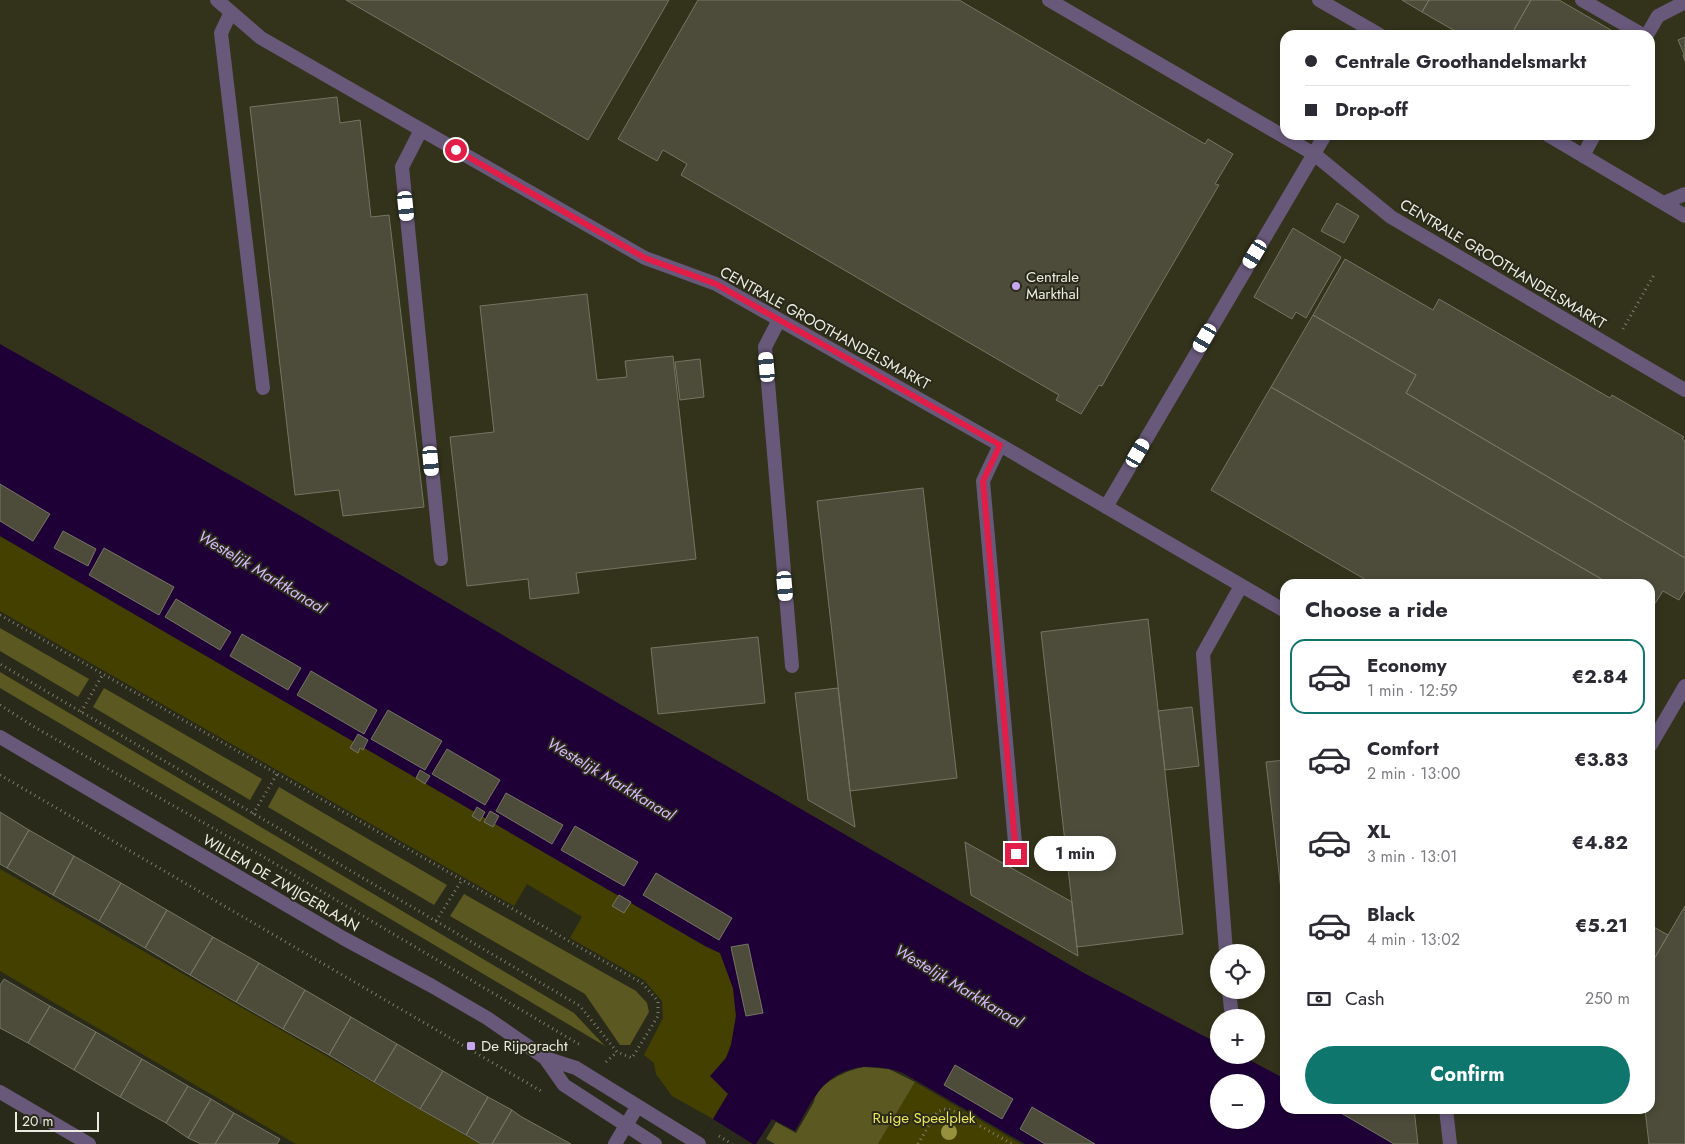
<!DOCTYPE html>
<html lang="en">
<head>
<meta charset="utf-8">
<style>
  :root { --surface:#fff; --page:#f7f7f7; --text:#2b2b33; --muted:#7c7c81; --line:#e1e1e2; --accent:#0f766e }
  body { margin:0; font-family:Jost,sans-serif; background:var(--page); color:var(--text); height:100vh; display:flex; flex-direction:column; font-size:19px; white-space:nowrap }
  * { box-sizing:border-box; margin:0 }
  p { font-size:16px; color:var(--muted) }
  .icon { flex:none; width:28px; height:28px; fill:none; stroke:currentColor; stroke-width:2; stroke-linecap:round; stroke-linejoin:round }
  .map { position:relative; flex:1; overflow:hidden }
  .side { position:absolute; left:1280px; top:579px; width:375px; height:535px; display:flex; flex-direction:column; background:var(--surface); border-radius:15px; box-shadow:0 2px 8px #0003 }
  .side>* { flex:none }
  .hud { position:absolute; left:1280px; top:30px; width:375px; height:110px; border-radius:15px; box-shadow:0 2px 8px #0003; display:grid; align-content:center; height:110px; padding:0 25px; background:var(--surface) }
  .tools { position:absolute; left:1210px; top:944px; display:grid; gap:10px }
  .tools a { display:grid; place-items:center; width:55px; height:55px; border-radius:50%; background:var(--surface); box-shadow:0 2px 8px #0003; font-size:25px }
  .scale { position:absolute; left:15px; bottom:12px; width:84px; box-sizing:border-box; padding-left:5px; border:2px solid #ebebe1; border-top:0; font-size:14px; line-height:18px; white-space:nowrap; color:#ebebe1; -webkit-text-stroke:4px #2a2a1a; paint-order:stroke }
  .end { position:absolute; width:22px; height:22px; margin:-11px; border:6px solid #e11d48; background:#fff; box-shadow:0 0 0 2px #fff }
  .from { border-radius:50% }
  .bubble { position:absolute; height:35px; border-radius:18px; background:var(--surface); box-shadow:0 2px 8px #0003; font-size:16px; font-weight:700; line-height:35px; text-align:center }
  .car { position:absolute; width:15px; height:30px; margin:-15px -8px; border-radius:6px; box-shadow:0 0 4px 1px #0007; background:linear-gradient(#fff 24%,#345 0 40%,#fff 0 76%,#345 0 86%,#fff 0) }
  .hud b { display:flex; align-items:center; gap:18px; height:48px; font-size:19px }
  .hud b+b { border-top:1px solid var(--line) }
  .hud i { width:12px; height:12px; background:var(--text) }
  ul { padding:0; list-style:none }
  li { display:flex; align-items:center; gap:15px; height:75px; margin:0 10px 8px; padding:0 15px; border:2px solid transparent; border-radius:15px }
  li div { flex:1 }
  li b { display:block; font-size:19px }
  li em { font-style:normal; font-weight:700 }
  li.selected { border-color:var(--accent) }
  li>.icon { width:45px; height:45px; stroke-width:1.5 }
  h2 { padding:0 25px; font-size:22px; line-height:60px }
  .pay { display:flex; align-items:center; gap:12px; height:55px; padding:0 25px; font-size:19px }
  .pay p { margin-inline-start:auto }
  .button { display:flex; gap:10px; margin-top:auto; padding:10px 25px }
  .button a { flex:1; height:58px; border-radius:30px; background:var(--accent); color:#fff; font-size:20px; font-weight:700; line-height:58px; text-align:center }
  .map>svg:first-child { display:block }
  .built { fill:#33331c; fill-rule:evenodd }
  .green { fill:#444100 }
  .forest { fill:#5b5921 }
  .water { fill:#1e0037; fill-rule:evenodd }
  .pier { fill:#2a2a1a }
  .building { fill:#4d4c3b; stroke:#757563 }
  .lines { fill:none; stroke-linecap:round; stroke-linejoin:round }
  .path { stroke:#7d7d70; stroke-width:3; stroke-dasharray:1 4; stroke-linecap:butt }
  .service { stroke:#68597b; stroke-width:14 }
  .minor { stroke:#68597b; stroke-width:14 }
  .tertiary { stroke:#68597b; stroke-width:14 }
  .tree { fill:#95913e }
  .route { stroke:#e11d48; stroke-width:6 }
  .poi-dot { fill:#c6a6f0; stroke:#2a2a1a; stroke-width:2 }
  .labels { text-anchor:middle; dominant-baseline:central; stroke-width:4; stroke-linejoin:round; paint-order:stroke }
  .street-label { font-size:15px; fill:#ebebe1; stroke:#2a2a1a }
  .poi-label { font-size:15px; fill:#ebebe1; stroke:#2a2a1a; text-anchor:start }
  .park-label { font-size:15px; fill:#ece65b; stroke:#2a2a1a }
  .water-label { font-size:16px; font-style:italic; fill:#d5b9fa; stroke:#2a2a1a }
</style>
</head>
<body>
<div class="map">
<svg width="1685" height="1144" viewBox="0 0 1685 1144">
  <rect width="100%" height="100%" fill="#2a2a1a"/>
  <path class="built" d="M0,0H1685V1144H1338L1256,1096V1082L0,360ZM1285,35H1650V135H1285ZM1285,584H1650V1109H1285ZM1219,952H1256V990H1219ZM1219,1018H1256V1055H1219Z"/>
  <path class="green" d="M0,536L705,946L720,953L733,988L736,1016L731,1045L726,1058L711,1076L728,1094L713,1119L672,1096L656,1074L654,1063L644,1055L663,1018L662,1001L644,980L570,938L582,917L527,884L514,906L0,611Z
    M0,869L480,1144H296L0,971Z
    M915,1082L1021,1144H878Z"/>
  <path class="forest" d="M0,628L89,679L78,697L0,651Z
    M0,672L574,1013L605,1046L0,688Z
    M104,688L262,779L250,800L93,707Z
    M279,787L447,885L434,905L268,807Z
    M464,894L636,991L647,1003L649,1012L630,1045H620L585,994L450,916Z
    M864,1067L889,1069L915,1082L878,1144H775L766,1139L776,1122L796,1133L814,1102C817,1083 847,1070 864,1067Z"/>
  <path class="water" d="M0,344L253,488L635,713L1084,973L1219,1044V1055H1240L1285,1079V1109H1338L1398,1144H1025L903,1073C873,1062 840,1064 819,1091C809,1103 803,1118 795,1131L772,1119L756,1144H698L728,1094L710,1076L726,1058L731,1045L736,1016L733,988L720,953L705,946L0,536ZM1219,1082H1256V1120H1219Z"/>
  <path class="pier" d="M713,1119L753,1144H698Z"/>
  <path class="building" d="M346,0H669L588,140Z
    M698,0H959L1205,144L1208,139L1233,154L1215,184L1219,185L1108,375L1102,386L1099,385L1081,414L1056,400L1059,395L681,175L687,164L663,150L657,161L618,139Z
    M1402,0H1429L1422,12Z
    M1429,0H1531L1511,35H1462L1422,12Z
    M1531,0H1559L1616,33V35H1511Z
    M1685,37V61L1683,55L1684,54L1678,40Z
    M337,97L340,123L360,120L371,217L389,215L424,507L343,516L339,490L295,495L250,107Z
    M1337,203L1359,216L1344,243L1321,231Z
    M1293,228L1341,257L1306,318L1296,312L1292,319L1254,297Z
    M1345,259L1433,310L1439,299L1610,398L1612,395L1684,437L1682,439L1685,441V558L1406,393L1416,375L1313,315Z
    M587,294L597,380L627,377L625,361L673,356L696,559L576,573L579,593L530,599L528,579L467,586L450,437L494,432L480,306Z
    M1313,315L1416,375L1406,393L1685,558V590L1679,600L1663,591L1652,608L1650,607V584H1610L1271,387Z
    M700,359L704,397L680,400L675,362Z
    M1271,387L1610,584H1373L1211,490Z
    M0,484L50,514L33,541L0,521Z
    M923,488L957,778L850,791L817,501Z
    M63,531L96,549L88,566L54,548Z
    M104,548L174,587L159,615L89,575Z
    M176,599L231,632L220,650L165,617Z
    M1148,619L1183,934L1077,947L1041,632Z
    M242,634L301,668L288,690L230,656Z
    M758,637L765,703L658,714L651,648Z
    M311,671L377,710L364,734L297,695Z
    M838,688L850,791L855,827L808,800L795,693Z
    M1192,707L1199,766L1165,770L1158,711Z
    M388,710L442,741L425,770L371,739Z
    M358,734L368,740L363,750L360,748L358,753L350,748Z
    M447,749L500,780L485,805L432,774Z
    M1285,760V924L1266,762Z
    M420,770L430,776L425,784L416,778Z
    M506,793L563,825L552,844L496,811Z
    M477,807L485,812L480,821L472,816Z
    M490,811L499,816L493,827L484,822Z
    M0,812L29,830L7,868L0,864Z
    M575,826L638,862L624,886L561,850Z
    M29,830L74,856L53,895L7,868Z
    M965,842L1072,902L1078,956L971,895Z
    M74,856L121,883L99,921L53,895Z
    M656,873L732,918L719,940L643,895Z
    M121,883L167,910L145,948L99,921Z
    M619,895L631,902L624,913L612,906Z
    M1685,906V1144H1649L1645,1109H1650V966Z
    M167,910L213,937L190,975L145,948Z
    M1650,925L1668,935L1650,966Z
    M213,937L259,963L236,1002L190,975Z
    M748,944L763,1013L746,1016L731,947Z
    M259,963L305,990L283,1029L236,1002Z
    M4,979L50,1006L28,1043L0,1028V985Z
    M305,990L351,1017L329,1055L283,1029Z
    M50,1006L96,1032L74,1070L28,1043Z
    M351,1017L397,1044L374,1082L329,1055Z
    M96,1032L142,1059L120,1097L74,1070Z
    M397,1044L443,1071L420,1109L374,1082Z
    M142,1059L188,1086L166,1123L120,1097Z
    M955,1065L1013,1099L1002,1119L944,1085Z
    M443,1071L488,1097L466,1135L420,1109Z
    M188,1086L211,1099L188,1138L166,1123Z
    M488,1097L512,1110L492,1144H481L466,1135Z
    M211,1099L234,1113L215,1144H201L188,1138Z
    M1032,1107L1095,1144H1045L1020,1129Z
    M1334,1109H1414L1418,1144H1394Z
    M512,1110L520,1116L571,1144H492Z
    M234,1113L280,1139L277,1144H215Z"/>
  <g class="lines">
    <path class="path" d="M1623,329L1655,273
      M0,615L642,983L658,1001V1016L632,1058L617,1052L580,1006L0,664
      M0,705L36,728L257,853L582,1046
      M81,712L103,674
      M0,775L541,1091
      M253,814L277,774
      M436,921L462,880
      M606,1062L617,1052
      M719,1136L732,1144
      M918,1144L937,1112L944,1109L952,1110L1012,1144"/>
    <path class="service" d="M217,0L261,38L645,258L716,284L1000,445L1285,611
      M1049,0L1314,154L1391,217L1685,390
      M1319,0L1380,35
      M1582,0L1643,35
      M231,12L221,33L263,388
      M1647,35L1658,16L1685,2
      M421,130L402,167L441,559
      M1548,135L1685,216
      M1583,156L1594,135
      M1664,203L1685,194
      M779,320L765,347L792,666
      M1000,445L983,481L1016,854
      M1106,507L1325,135
      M1650,746L1685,686
      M1226,952L1203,654L1241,586
      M1229,990L1231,1009
      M1446,1109L1450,1144"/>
    <path class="minor" d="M0,1092L89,1144
      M615,1144L637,1107"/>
    <path class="tertiary" d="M0,737L343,938L432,986L487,1018L545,1058L576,1068L699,1144
      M545,1058L564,1085L655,1144"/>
  </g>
  <circle class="tree" cx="949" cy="1132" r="8"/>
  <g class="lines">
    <path class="route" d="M456,150L645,258L716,284L1000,445L983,481L1016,854"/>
  </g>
  <g class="poi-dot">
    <circle cx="1016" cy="286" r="5"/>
    <rect x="466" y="1041" width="10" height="10" rx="2.5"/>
  </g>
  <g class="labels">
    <g class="street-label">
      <text transform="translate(1503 264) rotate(31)">CENTRALE GROOTHANDELSMARKT</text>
      <text transform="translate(825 328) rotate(29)">CENTRALE GROOTHANDELSMARKT</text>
      <text transform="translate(281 883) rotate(30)">WILLEM DE ZWIJGERLAAN</text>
    </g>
    <g class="poi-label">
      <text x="1026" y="277">Centrale<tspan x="1026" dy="17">Markthal</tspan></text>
      <text x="481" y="1046">De Rijpgracht</text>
    </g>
    <g class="park-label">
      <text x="924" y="1118">Ruige Speelplek</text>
    </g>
    <g class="water-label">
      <text transform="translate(262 572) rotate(31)">Westelijk Marktkanaal</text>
      <text transform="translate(611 779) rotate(31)">Westelijk Marktkanaal</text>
      <text transform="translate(959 986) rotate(31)">Westelijk Marktkanaal</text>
    </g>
  </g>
</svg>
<div class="tools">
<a><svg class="icon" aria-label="locate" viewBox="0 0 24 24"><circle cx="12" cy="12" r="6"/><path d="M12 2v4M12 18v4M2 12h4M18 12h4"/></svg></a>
<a>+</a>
<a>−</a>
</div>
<div class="scale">20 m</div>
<i class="end from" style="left:456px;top:150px"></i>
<i class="end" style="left:1016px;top:854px"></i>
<div class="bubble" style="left:1034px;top:836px;width:82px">1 min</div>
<i class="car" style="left:406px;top:206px;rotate:174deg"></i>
<i class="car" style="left:1255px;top:254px;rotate:211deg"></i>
<i class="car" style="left:1205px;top:338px;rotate:210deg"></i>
<i class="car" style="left:767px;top:367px;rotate:355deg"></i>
<i class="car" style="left:1138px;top:453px;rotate:30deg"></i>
<i class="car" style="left:431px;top:461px;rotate:175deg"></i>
<i class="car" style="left:785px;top:586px;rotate:175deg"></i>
<div class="hud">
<b><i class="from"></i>Centrale Groothandelsmarkt</b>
<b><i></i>Drop-off</b>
</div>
<section class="side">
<h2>Choose a ride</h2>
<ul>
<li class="selected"><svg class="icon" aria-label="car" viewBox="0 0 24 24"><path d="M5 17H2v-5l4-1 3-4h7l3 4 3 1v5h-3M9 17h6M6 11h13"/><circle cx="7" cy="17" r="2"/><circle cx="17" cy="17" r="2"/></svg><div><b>Economy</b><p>1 min · 12:59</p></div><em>€2.84</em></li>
<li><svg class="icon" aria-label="car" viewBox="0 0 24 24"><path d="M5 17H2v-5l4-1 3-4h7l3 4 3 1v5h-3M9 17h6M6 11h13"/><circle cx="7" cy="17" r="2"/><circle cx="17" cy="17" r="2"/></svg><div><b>Comfort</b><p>2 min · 13:00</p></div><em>€3.83</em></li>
<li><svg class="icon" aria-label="car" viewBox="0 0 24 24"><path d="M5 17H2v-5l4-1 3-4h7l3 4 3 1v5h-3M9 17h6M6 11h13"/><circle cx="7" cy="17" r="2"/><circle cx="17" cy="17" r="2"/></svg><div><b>XL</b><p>3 min · 13:01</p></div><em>€4.82</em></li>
<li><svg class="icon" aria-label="car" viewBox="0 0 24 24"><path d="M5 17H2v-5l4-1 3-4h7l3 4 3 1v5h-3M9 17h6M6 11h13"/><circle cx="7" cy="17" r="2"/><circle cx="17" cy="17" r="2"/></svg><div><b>Black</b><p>4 min · 13:02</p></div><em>€5.21</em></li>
</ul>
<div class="pay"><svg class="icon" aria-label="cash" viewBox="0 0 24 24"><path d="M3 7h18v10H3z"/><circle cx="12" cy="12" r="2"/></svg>Cash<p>250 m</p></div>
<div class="button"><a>Confirm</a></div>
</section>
</div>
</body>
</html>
